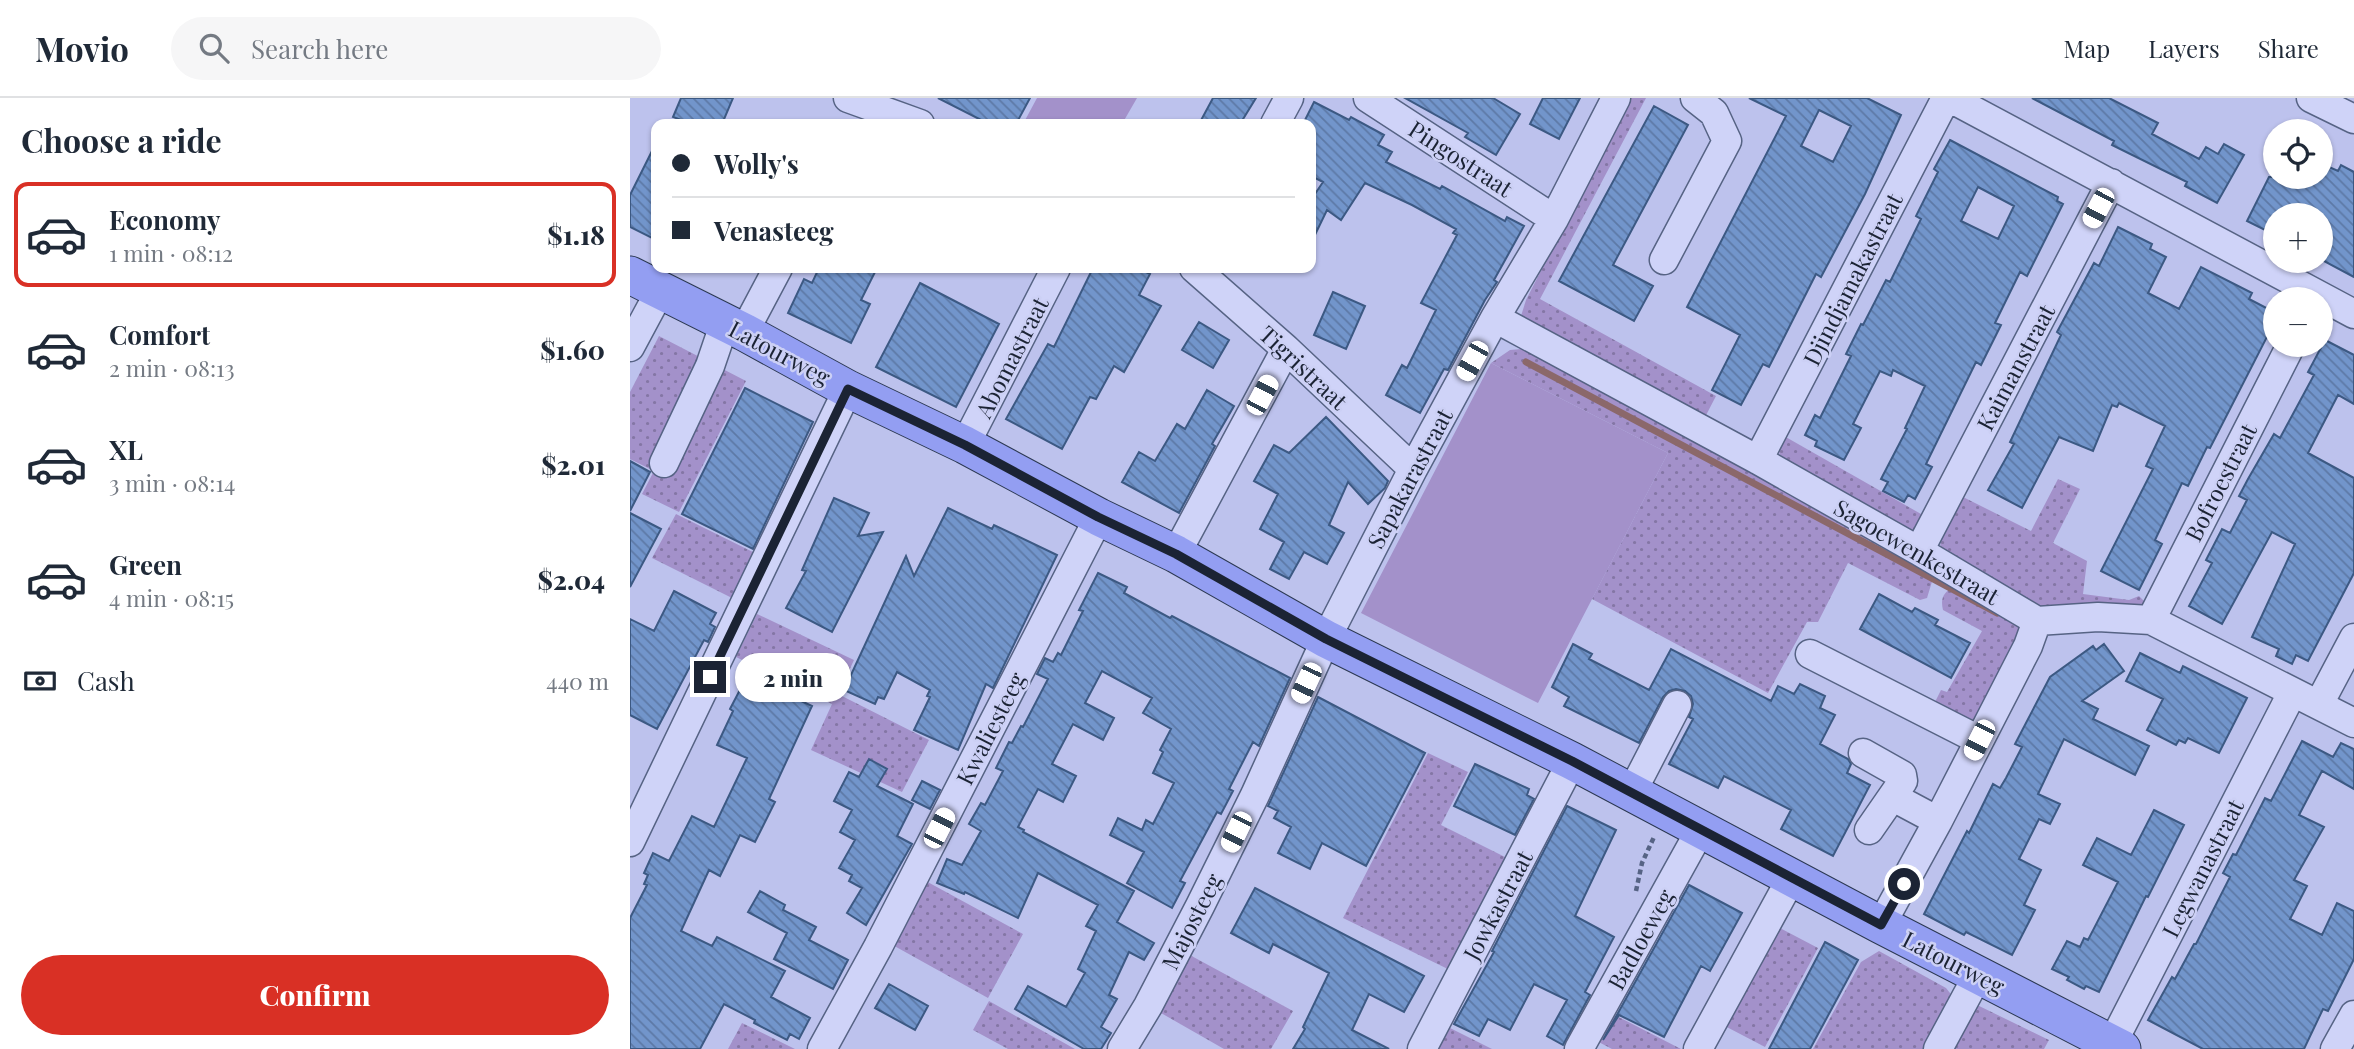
<!DOCTYPE html>
<html lang="en">
<head>
<meta charset="utf-8">
<style>
  :root { --surface:#fff; --page:#f6f6f7; --text:#1f2937; --muted:#747a83; --line:#e0e1e3; --accent:#d93025 }
  body { margin:0; font-family:"Playfair Display",serif; background:var(--page); color:var(--text); height:100vh; display:flex; flex-direction:column; font-size:26px; white-space:nowrap }
  * { box-sizing:border-box; margin:0 }
  p { font-size:23px; color:var(--muted) }
  .icon { flex:none; width:38px; height:38px; fill:none; stroke:currentColor; stroke-width:2; stroke-linecap:round; stroke-linejoin:round }
  .map { position:relative; flex:1; overflow:hidden }
  .details { display:flex; flex-direction:column; background:var(--surface); width:630px }
  .details>* { flex:none }
  .top-card { position:absolute; left:21px; top:21px; width:665px; height:154px; border-radius:14px; box-shadow:0 2px 5px #0004; display:grid; align-content:center; height:154px; padding:0 21px; background:var(--surface) }
  .tools { position:absolute; left:1633px; top:21px; display:grid; gap:14px }
  .tools a { display:grid; place-items:center; width:70px; height:70px; border-radius:50%; background:var(--surface); box-shadow:0 2px 5px #0004; font-size:35px }
  .end { position:absolute; width:32px; height:32px; margin:-16px; border:9px solid #1b2334; background:#fff; box-shadow:0 0 0 4px #fff }
  .from { border-radius:50% }
  .bubble { position:absolute; height:49px; border-radius:24px; background:var(--surface); box-shadow:0 2px 5px #0004; font-size:23px; font-weight:800; line-height:49px; text-align:center }
  .car { position:absolute; width:21px; height:42px; margin:-21px -10px; border-radius:9px; box-shadow:0 0 5px 2px #0007; background:linear-gradient(#fff 24%,#345 0 40%,#fff 0 76%,#345 0 86%,#fff 0) }
  .top-card b { display:flex; align-items:center; gap:24px; height:66px; font-size:26px }
  .top-card b+b { border-top:2px solid var(--line) }
  .top-card i { width:18px; height:18px; background:var(--text) }
  ul { padding:0; list-style:none }
  li { display:flex; align-items:center; gap:21px; height:105px; margin:0 14px 10px; padding:0 7px; border:4px solid transparent; border-radius:14px }
  li div { flex:1 }
  li b { display:block; font-size:26px }
  li em { font-style:normal; font-weight:800 }
  li.active { border-color:var(--accent) }
  li>.icon { width:63px; height:63px; stroke-width:1.5 }
  h2 { padding:0 21px; font-size:32px; line-height:84px }
  .pay { display:flex; align-items:center; gap:18px; height:77px; padding:0 21px; font-size:26px }
  .pay p { margin-inline-start:auto }
  .action { display:flex; gap:14px; margin-top:auto; padding:14px 21px }
  .action a { flex:1; height:80px; border-radius:42px; background:var(--accent); color:#fff; font-size:28px; font-weight:800; line-height:80px; text-align:center }
  header { display:flex; align-items:center; gap:42px; box-sizing:border-box; height:98px; padding:0 35px; background:var(--surface); border-bottom:2px solid var(--line) }
  header strong { font-size:33px }
  nav { display:flex; gap:38px; margin-inline-start:auto; font-size:24px }
  .search { width:490px; height:63px; background:var(--page); display:flex; align-items:center; gap:18px; box-sizing:border-box; padding:0 24px; border-radius:38px; color:var(--muted); font-size:26px }
  main { display:flex; flex:1; min-height:0 }
  .map>svg:first-child { display:block }
  .grass { fill:url(#grass-dots) }
  .pitch { fill:#a391ca }
  .lines { fill:none; stroke-linecap:round; stroke-linejoin:round }
  .stream { stroke:#8b686a; stroke-width:7 }
  .building { fill:url(#building-back-hatch); stroke:#3c5983; stroke-width:2; fill-rule:evenodd }
  .minor-casing { stroke:#566384; stroke-width:31 }
  .major-casing { stroke:#2b3852; stroke-width:39 }
  .path { stroke:#566384; stroke-width:4.5; stroke-dasharray:5 3.5; stroke-linecap:butt }
  .minor { stroke:#cfd3f8; stroke-width:28 }
  .major { stroke:#939ef2; stroke-width:37 }
  .route { stroke:#1b2334; stroke-width:9 }
  .labels { text-anchor:middle; dominant-baseline:central; stroke-width:5; stroke-linejoin:round; paint-order:stroke }
  .street-label { font-size:23px; fill:#1b2334; stroke:#ccd0f5 }
</style>
</head>
<body>
<header>
<strong>Movio</strong>
<div class="search"><svg class="icon" aria-label="search" viewBox="0 0 24 24"><circle cx="10" cy="10" r="6"/><path d="M15 15l6 6"/></svg>Search here</div>
<nav><a>Map</a><a>Layers</a><a>Share</a></nav>
</header>
<main>
<section class="details">
<h2>Choose a ride</h2>
<ul>
<li class="active"><svg class="icon" aria-label="car" viewBox="0 0 24 24"><path d="M5 17H2v-5l4-1 3-4h7l3 4 3 1v5h-3M9 17h6M6 11h13"/><circle cx="7" cy="17" r="2"/><circle cx="17" cy="17" r="2"/></svg><div><b>Economy</b><p>1 min · 08:12</p></div><em>$1.18</em></li>
<li><svg class="icon" aria-label="car" viewBox="0 0 24 24"><path d="M5 17H2v-5l4-1 3-4h7l3 4 3 1v5h-3M9 17h6M6 11h13"/><circle cx="7" cy="17" r="2"/><circle cx="17" cy="17" r="2"/></svg><div><b>Comfort</b><p>2 min · 08:13</p></div><em>$1.60</em></li>
<li><svg class="icon" aria-label="car" viewBox="0 0 24 24"><path d="M5 17H2v-5l4-1 3-4h7l3 4 3 1v5h-3M9 17h6M6 11h13"/><circle cx="7" cy="17" r="2"/><circle cx="17" cy="17" r="2"/></svg><div><b>XL</b><p>3 min · 08:14</p></div><em>$2.01</em></li>
<li><svg class="icon" aria-label="car" viewBox="0 0 24 24"><path d="M5 17H2v-5l4-1 3-4h7l3 4 3 1v5h-3M9 17h6M6 11h13"/><circle cx="7" cy="17" r="2"/><circle cx="17" cy="17" r="2"/></svg><div><b>Green</b><p>4 min · 08:15</p></div><em>$2.04</em></li>
</ul>
<div class="pay"><svg class="icon" aria-label="cash" viewBox="0 0 24 24"><path d="M3 7h18v10H3z"/><circle cx="12" cy="12" r="2"/></svg>Cash<p>440 m</p></div>
<div class="action"><a>Confirm</a></div>
</section>
<div class="map">
<svg width="1724" height="951" viewBox="0 0 1724 951">
  <defs>
    <pattern id="grass-dots" width="8" height="8" patternUnits="userSpaceOnUse" patternTransform="scale(1.75)"><rect width="8" height="8" fill="#a391ca"/><path d="M2 2h.1M6 6h.1" fill="none" stroke="#8476a5" stroke-width="1.8" stroke-linecap="round"/></pattern>
    <pattern id="building-back-hatch" width="6" height="6" patternUnits="userSpaceOnUse" patternTransform="scale(1.75)"><rect width="6" height="6" fill="#7295cb"/><path d="M-1 5l2 2M0 0l6 6M5-1l2 2" fill="none" stroke="#5d79a6"/></pattern>
  </defs>
  <rect width="100%" height="100%" fill="#bdc2ed"/>
  <path class="grass" d="M999,0H1016L910,201L1086,298L1072,325L891,227V218L896,202Z
    M29,238L116,283L49,414L12,396L24,373L0,361V294Z
    M891,251L906,256L1123,368L1304,477L1297,500L1290,502L1218,465L1188,524H1177L1138,595L962,501L1038,355L861,265L880,252Z
    M1154,338L1291,416L1296,425L1281,438L1151,363L1148,348Z
    M1428,381L1450,391L1423,445L1457,463L1453,496L1499,502L1509,498L1518,507L1515,511L1401,509L1312,456C1305,436 1322,415 1331,398L1401,433Z
    M46,416L139,462L116,507L22,460Z
    M1325,488L1387,521L1390,533L1346,631L1302,610L1311,592L1317,594L1352,533L1313,512C1310,499 1314,494 1325,488Z
    M127,516L224,562L208,596L299,642L272,694L181,652L202,606L106,559Z
    M798,655L838,674L811,727L883,763L824,874L713,820Z
    M294,782L393,836L358,900L259,845Z
    M1144,827L1188,850L1135,949L1091,926Z
    M1249,853L1316,890L1324,900L1303,951H1183L1231,864Z
    M556,855L663,913L641,951H594L524,911Z
    M359,903L445,951H378L343,932Z
    M1343,905L1419,942L1414,951H1319Z
    M977,913L1051,951H982L961,940Z
    M112,925L165,951H98Z
    M812,926L862,951H798Z"/>
  <path class="pitch" d="M407,0H507L492,26H393Z
    M861,265L1038,355L908,605L731,515Z"/>
  <g class="lines">
    <path class="stream" d="M896,264L1367,515"/>
  </g>
  <path class="building" d="M51,0H103L92,26H62L43,19Z
    M308,0H400L386,26H359Z
    M583,0H626L610,26H569Z
    M775,0H863L890,16L866,57L835,39L838,35Z
    M913,0H950L929,41L900,26Z
    M1119,0H1237L1271,17L1235,96L1191,179L1186,176L1139,269L1133,266L1111,307L1082,292L1110,237L1057,209L1156,18ZM1189,12L1221,28L1203,64L1171,48Z
    M1402,0H1479L1528,25L1522,36L1569,61L1576,49L1588,56L1594,46L1614,57L1587,105L1555,88L1557,84L1482,47L1484,43Z
    M684,4L719,22L721,19L754,37L748,47L762,54L756,64L810,91L812,88L875,123L877,119L894,128L864,182L867,184L855,202L818,272L814,271L790,315L756,297L772,267L777,270L806,212L791,205L827,137L823,135L826,131L782,107L735,85L711,122L697,112L681,145V102L693,84L681,78V26H673Z
    M1024,8L1058,27L983,167L1023,188L1004,223L929,183Z
    M1320,42L1428,99L1427,103L1433,106L1397,178L1390,174L1365,225L1371,227L1351,267L1346,264L1296,366L1302,369L1285,401L1278,397L1274,404L1253,393L1258,384L1251,381L1277,331L1275,330L1295,288L1263,272L1261,278L1250,273L1223,326L1231,330L1214,362L1185,348L1187,343L1175,337L1185,317L1190,320L1221,258L1216,256L1231,226L1233,227L1256,182L1260,184L1291,121L1286,118L1308,74L1304,71ZM1348,89L1384,108L1368,141L1331,123Z
    M26,45V142L0,129V97Z
    M1690,65L1708,73L1711,67L1724,74V179L1690,161V117H1645V137L1617,123L1639,79H1690Z
    M1488,129L1522,146L1520,151L1536,159L1518,195L1549,211L1571,169L1622,195L1619,201L1644,214L1635,230L1640,233L1580,350L1577,349L1558,388L1552,385L1525,442L1532,446L1509,492L1471,473L1523,371L1516,368L1535,328L1489,305L1487,309L1482,307L1463,353L1429,339L1392,410L1358,392L1384,346L1380,344L1431,237L1427,234L1464,165L1469,168Z
    M189,170H247L231,202L240,206L221,245L158,215L174,181L182,185Z
    M463,170H508L520,176L509,197L531,208L494,274L484,268L466,301L460,299L432,351L376,321L418,246L424,249Z
    M290,185L369,226L326,309L246,269Z
    M703,194L735,208L716,251L684,237Z
    M569,224L599,242L583,270L552,252Z
    M1695,242L1724,257V306L1708,297L1678,355L1724,380V475L1678,563L1666,557L1662,566L1646,558L1649,551L1622,539L1665,446L1642,434L1592,526L1559,508L1582,465L1576,462L1592,431L1600,435L1617,402L1609,398L1618,381L1644,336L1650,340L1684,277L1678,274Z
    M115,290L183,324L123,451L52,416Z
    M577,292L604,308L582,346L585,348L549,415L492,384L509,354L525,363L547,326L555,331Z
    M696,319L758,383L755,390L738,406L718,384L699,427L714,435L697,466L674,454L659,481L640,471L654,444L630,431L648,396L624,383L644,347L659,355Z
    M0,363L20,374L0,413Z
    M204,400L239,415L228,438L253,434L202,534L156,510L176,473L172,472Z
    M318,410L362,431L364,427L427,457L363,590L356,586L328,652L284,632L300,599L297,598L300,592L267,574L254,601L248,599L245,606L214,592L276,458L284,478Z
    M0,415L31,431L0,489Z
    M468,475L497,489L494,495L540,520L542,518L660,580L629,648L623,644L599,691L603,693L591,716L587,714L550,783L555,785L542,810L497,785L514,754L480,737L488,720L512,732L516,722L523,726L544,685L523,675L533,654L530,652L541,631L513,615L522,600L472,573L455,605L484,620L473,642L443,626L422,666L446,678L433,704L408,691L388,729L394,732L393,734L504,793L487,824L524,845L514,862L499,854L479,897L487,901L471,929L481,935L471,951H454L385,911L398,888L436,909L455,875L448,871L466,833L456,828L468,807L408,775L388,820L335,794L334,796L307,785L317,761L332,767L351,733L339,726L351,705L355,707L373,673L366,670L379,644L382,645L391,628L393,629L418,581L407,576L415,560L423,564L428,555L431,557L453,513L449,512Z
    M44,493L86,515L80,526L85,529L78,544L74,542L27,631L0,617V521L24,533Z
    M1249,496L1282,514L1285,510L1308,522L1305,527L1340,545L1321,580L1230,531Z
    M943,546L962,556L959,561L1019,592L1041,551L1141,603L1148,588L1164,596L1170,586L1195,598L1190,610L1205,617L1190,646L1218,661L1221,666L1217,675L1240,687L1203,758L1151,731L1161,712L1094,678L1088,690L1039,666L1063,621L1059,619L1063,606L1061,598L1055,593L1046,591L1039,593L1033,599L1009,645L934,608L939,599L922,589Z
    M1474,546L1494,573L1452,603L1468,611L1463,621L1519,648L1505,677L1434,641L1408,696L1430,706L1420,726L1409,721L1389,761L1411,772L1394,807L1405,812L1382,857L1336,834L1334,837L1294,816L1337,733L1339,735L1363,686L1370,690L1376,680L1392,649L1385,646L1420,579L1463,548L1466,552Z
    M1510,555L1550,575L1553,568L1617,600L1589,655L1558,640L1555,645L1549,642L1546,647L1517,632L1533,601L1496,583Z
    M114,584L133,593L137,584L152,592L154,587L172,596L169,602L182,608L139,701L145,704L125,744L110,737L90,778L79,772L51,833L82,848L87,839L155,873L141,899L180,920L169,941L160,936L157,942L124,925L125,922L94,906L70,951H0V820L17,787L14,786L18,777L14,775L23,755L39,763L62,718L84,729L117,660L87,647L103,613L100,611Z
    M688,599L795,655L736,768L692,745L680,771L648,755L661,729L644,720L648,713L638,708Z
    M1672,643L1703,659L1711,645L1724,651V691L1692,673L1669,717L1694,729L1664,782L1677,788L1660,821L1692,837L1707,805L1724,813V861L1698,913L1693,911L1674,951H1573L1518,922L1542,879L1545,881L1564,846H1566L1600,779L1593,775L1603,756L1606,757L1635,700L1641,703Z
    M239,661L257,671L247,688L283,706L267,738L282,746L236,827L217,815L232,790L219,783L222,777L209,770L225,742L210,734L222,712L204,703L219,674L229,679Z
    M845,666L899,691L897,697L904,701L885,737L824,708Z
    M292,683L310,692L300,711L282,702Z
    M937,708L986,732L945,818L984,839L955,894L960,897L933,947L917,938L937,902L904,886L880,932L858,921L849,938L824,926L864,854L862,853Z
    M1524,712L1554,727L1518,799L1516,798L1469,894L1456,888L1454,891L1437,882L1439,879L1422,871L1437,843L1450,849L1454,840L1458,842L1488,784L1453,767L1467,740L1501,757Z
    M1059,787L1112,815L1080,873L1071,868L1034,939L989,917L973,942Z
    M625,790L794,878L774,914L739,896L722,932L759,951H663L675,931L673,929L699,875L643,846L639,855L601,835Z
    M130,793L155,807L153,812L186,829L179,842L218,862L203,891L144,861L157,835L118,814Z
    M1195,844L1228,862L1180,951H1139Z
    M259,886L298,908L285,932L245,910Z"/>
  <g class="lines">
    <defs>
      <path id="minor" d="M218,0L290,26
        M738,0L924,121
        M1320,0L1724,216
        M1681,0L1724,21
        M645,26L659,0
        M1034,162L1097,43L1084,15L1065,0
        M564,170L656,251L783,371
        M865,220L1128,362L1289,453L1407,523L1468,519L1521,522L1724,625
        M114,234L148,170
        M0,249L30,193
        M335,347L426,170
        M1128,362L1316,0
        M34,365L80,268L95,224
        M1289,453L1481,85
        M546,456L656,251
        M1521,522L1661,247
        M1180,556L1349,642
        M1689,606L1724,540
        M1233,655L1272,677L1273,683L1239,732
        M1002,694L1047,607
        M1263,699L1308,723
        M0,744L218,291
        M1251,827L1308,723L1398,548L1407,523
        M1482,946L1662,595
        M192,951L248,849L469,419
        M492,951L518,908L570,808L625,697L696,541L783,371L865,220L924,121L986,0
        M792,951L942,663
        M949,951L1071,731
        M1068,951L1162,779
        M1308,951L1348,877
        M1705,951L1724,917"/>
      <path id="major" d="M0,177L114,234L218,291L335,347L469,419L546,456L696,541L942,663L1251,827L1492,951"/>
    </defs>
    <use href="#minor" class="minor-casing"/>
    <use href="#major" class="major-casing"/>
    <path class="path" d="M1006,793L1012,765L1024,739"/>
    <use href="#minor" class="minor"/>
    <use href="#major" class="major"/>
  </g>
  <g class="lines">
    <path class="route" d="M80,579L218,291L335,347L468,419L546,456L696,541L942,663L1251,827L1274,786"/>
  </g>
  <g class="labels">
    <g class="street-label">
      <text transform="translate(831 60) rotate(33)">Pingostraat</text>
      <text transform="translate(1222 181) rotate(-63)">Djindjamakastraat</text>
      <text transform="translate(150 254) rotate(28)">Latourweg</text>
      <text transform="translate(381 259) rotate(-63)">Abomastraat</text>
      <text transform="translate(674 269) rotate(43)">Tigristraat</text>
      <text transform="translate(1385 269) rotate(-62)">Kaimanstraat</text>
      <text transform="translate(779 380) rotate(-62)">Sapakarastraat</text>
      <text transform="translate(1590 384) rotate(-63)">Bofroestraat</text>
      <text transform="translate(1287 453) rotate(30)">Sagoewenkestraat</text>
      <text transform="translate(360 630) rotate(-63)">Kwaliesteeg</text>
      <text transform="translate(1572 770) rotate(-63)">Legwanastraat</text>
      <text transform="translate(867 807) rotate(-62)">Jowkastraat</text>
      <text transform="translate(561 823) rotate(-63)">Majosteeg</text>
      <text transform="translate(1010 841) rotate(-61)">Badloeweg</text>
      <text transform="translate(1324 864) rotate(27)">Latourweg</text>
    </g>
  </g>
</svg>
<div class="tools">
<a><svg class="icon" aria-label="locate" viewBox="0 0 24 24"><circle cx="12" cy="12" r="6"/><path d="M12 2v4M12 18v4M2 12h4M18 12h4"/></svg></a>
<a>+</a>
<a>−</a>
</div>
<i class="end from" style="left:1274px;top:786px"></i>
<i class="end" style="left:80px;top:579px"></i>
<div class="bubble" style="left:105px;top:555px;width:116px">2 min</div>
<i class="car" style="left:1468px;top:110px;rotate:208deg"></i>
<i class="car" style="left:842px;top:263px;rotate:209deg"></i>
<i class="car" style="left:632px;top:297px;rotate:28deg"></i>
<i class="car" style="left:676px;top:585px;rotate:205deg"></i>
<i class="car" style="left:1349px;top:642px;rotate:207deg"></i>
<i class="car" style="left:309px;top:730px;rotate:27deg"></i>
<i class="car" style="left:606px;top:734px;rotate:206deg"></i>
<div class="top-card">
<b><i class="from"></i>Wolly's</b>
<b><i></i>Venasteeg</b>
</div>
</div>
</main>
</body>
</html>
